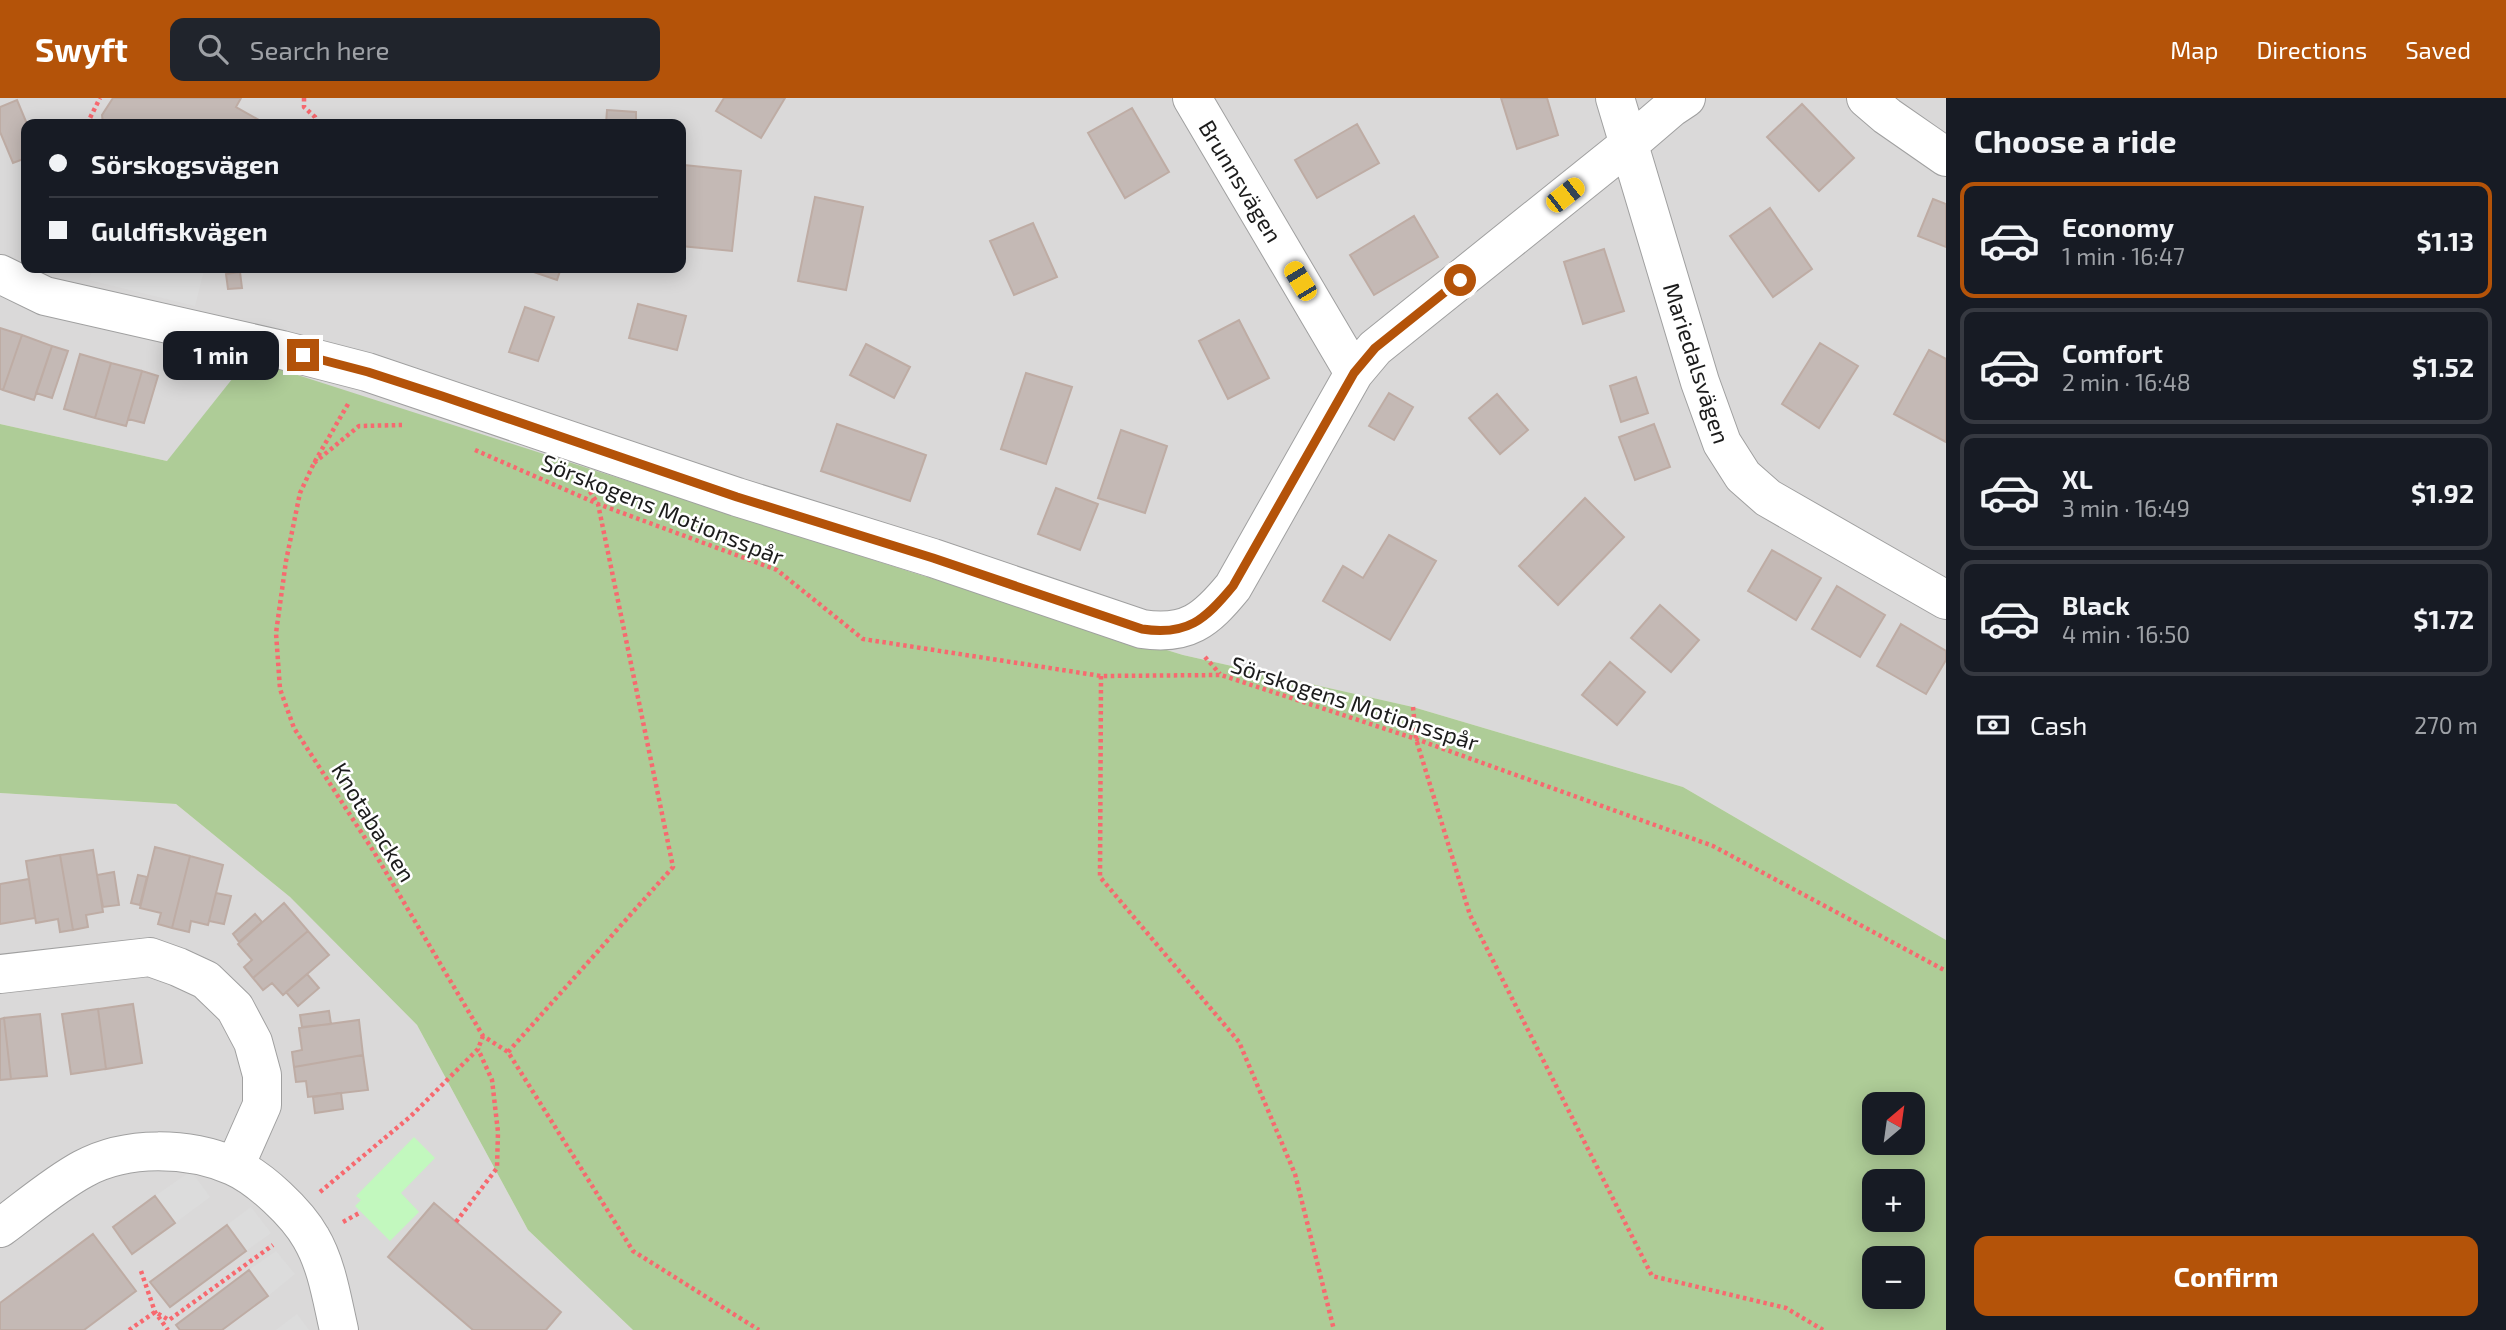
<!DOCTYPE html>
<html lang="en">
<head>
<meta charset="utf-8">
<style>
  :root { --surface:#171b24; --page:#20242c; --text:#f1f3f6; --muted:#9ea1a6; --line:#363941; --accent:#b45309 }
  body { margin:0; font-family:"Exo 2",sans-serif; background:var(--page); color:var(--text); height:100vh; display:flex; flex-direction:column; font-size:26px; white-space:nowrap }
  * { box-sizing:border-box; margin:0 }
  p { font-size:23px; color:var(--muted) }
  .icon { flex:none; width:38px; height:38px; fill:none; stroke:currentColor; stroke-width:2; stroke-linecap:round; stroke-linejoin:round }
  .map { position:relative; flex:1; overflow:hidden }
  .panel { display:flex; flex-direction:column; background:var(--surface); width:560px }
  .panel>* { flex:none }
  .top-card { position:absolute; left:21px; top:21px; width:665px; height:154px; border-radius:14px; box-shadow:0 4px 18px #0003; display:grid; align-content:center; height:154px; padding:0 28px; background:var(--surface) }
  .needle { width:46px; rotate:29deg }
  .tools { position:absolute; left:1862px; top:994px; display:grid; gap:14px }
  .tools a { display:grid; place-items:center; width:63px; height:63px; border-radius:14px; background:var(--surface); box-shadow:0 4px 18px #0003; font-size:35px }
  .end { position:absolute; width:32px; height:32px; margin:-16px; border:9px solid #b45309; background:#fff; box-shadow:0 0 0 4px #fff }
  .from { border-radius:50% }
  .bubble { position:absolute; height:49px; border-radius:14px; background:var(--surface); box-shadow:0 4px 18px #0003; font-size:23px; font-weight:700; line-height:49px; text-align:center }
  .car { position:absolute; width:21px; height:42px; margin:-21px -10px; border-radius:9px; box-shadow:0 0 5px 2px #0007; background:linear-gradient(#f5c518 24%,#345 0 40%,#f5c518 0 76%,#345 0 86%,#f5c518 0) }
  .top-card b { display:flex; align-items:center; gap:24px; height:66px; font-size:26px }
  .top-card b+b { border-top:2px solid var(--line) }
  .top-card i { width:18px; height:18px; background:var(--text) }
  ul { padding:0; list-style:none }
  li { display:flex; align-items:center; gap:21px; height:116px; margin:0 14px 10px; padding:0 14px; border:4px solid var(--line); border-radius:14px }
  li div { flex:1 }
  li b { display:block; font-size:26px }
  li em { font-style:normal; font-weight:700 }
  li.current { border-color:var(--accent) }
  li>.icon { width:63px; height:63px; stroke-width:1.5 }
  h2 { padding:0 28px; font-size:32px; line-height:84px }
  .pay { display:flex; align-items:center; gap:18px; height:77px; padding:0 28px; font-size:26px }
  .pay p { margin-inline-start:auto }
  .cta { display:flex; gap:14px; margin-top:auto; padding:14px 28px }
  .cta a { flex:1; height:80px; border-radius:14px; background:var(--accent); color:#fff; font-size:28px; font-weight:700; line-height:80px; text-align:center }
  header { display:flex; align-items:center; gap:42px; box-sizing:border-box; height:98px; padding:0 35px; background:var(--accent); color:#fff }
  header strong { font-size:33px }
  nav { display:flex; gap:38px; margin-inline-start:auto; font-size:24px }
  .search { width:490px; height:63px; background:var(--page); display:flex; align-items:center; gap:18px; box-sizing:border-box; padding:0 24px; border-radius:14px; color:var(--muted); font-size:26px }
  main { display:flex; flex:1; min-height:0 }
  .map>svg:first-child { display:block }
  .residential { fill:#dad9d9; fill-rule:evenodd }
  .forest { fill:#aecc97; fill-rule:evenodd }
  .park { fill:#c2f8be }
  .parking { fill:#dcdcdc }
  .building { fill:#c4b9b5; stroke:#beaca4; stroke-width:2 }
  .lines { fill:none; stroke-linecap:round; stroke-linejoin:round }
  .street-casing { stroke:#a0a0a0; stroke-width:40 }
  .path { stroke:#f7696f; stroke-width:4.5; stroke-dasharray:3.5 3.5; stroke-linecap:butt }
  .street { stroke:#fff; stroke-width:38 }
  .route { stroke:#b45309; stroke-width:9 }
  .labels { text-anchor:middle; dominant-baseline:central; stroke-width:5; stroke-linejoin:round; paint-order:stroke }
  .street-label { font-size:23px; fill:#1c1c1c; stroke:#fff }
</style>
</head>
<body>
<header>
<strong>Swyft</strong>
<div class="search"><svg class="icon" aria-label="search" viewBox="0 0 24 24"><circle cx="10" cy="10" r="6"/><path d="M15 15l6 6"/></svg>Search here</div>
<nav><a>Map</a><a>Directions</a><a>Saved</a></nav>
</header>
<main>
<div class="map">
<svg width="1946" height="1232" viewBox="0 0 1946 1232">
  <rect width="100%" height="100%" fill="#ede7e1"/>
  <path class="residential" d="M0,0H1946V842L1683,689L1413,609L1183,557L911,474L167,363L0,326ZM26,26H681V170H26Z
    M0,695L176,706L290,799L417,927L528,1132L633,1232H0Z"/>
  <path class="forest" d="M248,261L911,474L1183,557L1413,609L1683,689L1946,842V1232H633L528,1132L417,927L290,799L176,706L0,695V326L167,363ZM1874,1006H1913V1045H1874ZM1874,1083H1913V1122H1874ZM1874,1160H1913V1199H1874Z"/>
  <path class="park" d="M414,1039L435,1060L401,1095L419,1114L390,1143L355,1108L361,1102L356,1098Z"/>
  <path class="parking" d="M93,170H194L204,172L195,208L89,182Z
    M191,1073L210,1099L175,1125L155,1098Z
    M251,1109L271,1135L246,1153L227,1127Z
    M276,1153L295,1176L268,1198L249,1172Z
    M297,1216L309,1232H276Z"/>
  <path class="building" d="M113,0H241L236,9L266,26H103L102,17Z
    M724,0H785L761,40L716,13Z
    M1501,0H1547L1558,37L1517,51Z
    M17,2L27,26L26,60L13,65L0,34V9Z
    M1802,6L1854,60L1819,93L1767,39Z
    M1132,10L1169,74L1125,100L1088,35Z
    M607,12L636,14V26H606Z
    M1357,26L1379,65L1317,100L1295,62Z
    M684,67L741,73L732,153L681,148V97Z
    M815,99L863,109L846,192L798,183Z
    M1933,101L1946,106V149L1918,138Z
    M1770,110L1812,171L1773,199L1730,138Z
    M1414,118L1438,159L1374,197L1350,157Z
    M1033,125L1057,179L1014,197L990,143Z
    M1604,151L1624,213L1583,226L1564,164Z
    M522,170H561L557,182Z
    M240,174L242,190L228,191L226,176Z
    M638,206L686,218L677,252L629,240Z
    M525,209L554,219L538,263L509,254Z
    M1239,222L1269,280L1228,301L1199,243Z
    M0,230L22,237L3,292L0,291Z
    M22,237L52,248L34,302L3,292Z
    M1820,245L1858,268L1819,330L1782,306Z
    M866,246L910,269L894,300L850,277Z
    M52,248L68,253L52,300L36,295Z
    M1929,252L1946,261V344L1894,316Z
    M80,256L111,265L95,320L64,311Z
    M111,265L142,273L126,328L95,320Z
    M142,273L158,278L144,325L128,321Z
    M1026,275L1072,289L1046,366L1001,351Z
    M1636,279L1648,315L1621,324L1610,288Z
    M1389,295L1413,309L1394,342L1369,328Z
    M1497,296L1528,332L1500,356L1469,320Z
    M837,326L926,357L910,403L821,373Z
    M1654,326L1670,369L1635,382L1619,339Z
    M1121,332L1167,348L1145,415L1098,400Z
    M1056,390L1098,406L1080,452L1038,436Z
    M1585,400L1624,439L1558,507L1519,468Z
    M1389,437L1436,463L1390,542L1323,503L1343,468L1363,480Z
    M1772,452L1821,480L1796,522L1748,493Z
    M1837,488L1885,517L1860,559L1812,531Z
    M1660,507L1699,542L1671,574L1631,540Z
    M1901,526L1946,553V562L1926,596L1877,568Z
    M1610,564L1645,594L1617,627L1582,597Z
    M155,749L190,758L172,830L158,826L161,815L140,810Z
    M93,752L103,814L86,817L88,829L73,832L60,757Z
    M60,757L73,832L60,834L58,821L36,825L26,763Z
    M190,758L223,767L208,827L191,823L189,834L172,830Z
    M114,774L119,807L103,809L97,777Z
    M138,777L147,779L140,807L131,805Z
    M29,781L35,820L0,826V786Z
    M216,795L231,798L224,826L209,823Z
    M284,805L308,833L253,880L244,869L252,862L238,846Z
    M255,816L262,824L239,844L233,836Z
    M308,833L329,857L283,897L272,885L263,892L253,880Z
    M307,876L319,890L298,908L286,894Z
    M133,906L142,965L106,971L98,911Z
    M98,911L106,971L71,976L62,916Z
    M329,913L331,926L302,929L300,917Z
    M40,916L47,978L11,981L4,920Z
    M4,920L11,981L0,982V921Z
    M359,922L363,957L294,969L292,954L302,952L299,930Z
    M363,957L368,992L308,999L306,983L296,984L294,969Z
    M341,995L343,1011L315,1015L313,999Z
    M155,1098L175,1125L132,1156L113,1129Z
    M434,1105L561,1214L546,1232H473L388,1159Z
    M227,1127L246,1153L170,1209L150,1184Z
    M93,1136L136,1193L84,1232H0V1205Z
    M249,1172L268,1198L222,1232H180L176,1227Z"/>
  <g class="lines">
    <defs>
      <path id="street" d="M1192,0L1354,275
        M1615,0L1700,284L1722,345L1743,378L1768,400L1946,502
        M1866,0L1887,18L1946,59
        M0,176L45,198L282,252L367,274L737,399L933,460L1142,531C1187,538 1206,522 1233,489L1354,275L1375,250L1629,46L1671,10L1686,0
        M0,876L150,859L178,869L206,882L235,910L253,944L262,977V1007L235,1068
        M0,1130C26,1111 55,1086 83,1071C127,1047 188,1049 233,1068C260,1080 297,1115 311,1140C327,1167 332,1202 339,1232"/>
    </defs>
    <use href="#street" class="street-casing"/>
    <path class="path" d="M304,0V9L315,19L318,26
      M87,26L100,0
      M348,306L314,365L300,395L286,463L276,535L280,591L294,630L374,754L483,938L508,954L633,1153L759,1232
      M475,352L598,406L777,472L863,541L1101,578L1221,577L1416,641L1713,748L1946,873
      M314,365L359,328L402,327
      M1205,559L1220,576
      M1101,578L1100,779L1239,944L1295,1076L1334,1232
      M1413,609L1416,641L1470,817L1652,1178L1786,1210L1823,1232
      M508,954L673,769L598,406L585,386
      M320,1094L411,1018L478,951L483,938
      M343,1124L361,1114
      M456,1124L497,1070L498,1034L492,982L478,951
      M141,1173L155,1214L168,1232
      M129,1232L155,1214L169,1222L273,1147"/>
    <use href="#street" class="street"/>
  </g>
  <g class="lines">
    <path class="route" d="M303,257L368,274L442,298L737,399L933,460L1142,531C1187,538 1205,522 1233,488L1354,275L1375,250L1460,182"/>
  </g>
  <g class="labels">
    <g class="street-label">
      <text transform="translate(1241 83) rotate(59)">Brunnsvägen</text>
      <text transform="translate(1697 265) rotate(72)">Mariedalsvägen</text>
      <text transform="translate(663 411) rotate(22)">Sörskogens Motionsspår</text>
      <text transform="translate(1355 605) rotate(18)">Sörskogens Motionsspår</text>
      <text transform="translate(374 724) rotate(58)">Knotabacken</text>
    </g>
  </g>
</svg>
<div class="tools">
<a><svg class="needle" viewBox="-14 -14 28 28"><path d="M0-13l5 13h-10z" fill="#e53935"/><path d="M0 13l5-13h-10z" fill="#9ea1a6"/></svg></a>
<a>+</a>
<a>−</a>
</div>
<i class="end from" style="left:1460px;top:182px"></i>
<i class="end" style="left:303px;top:257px"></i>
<div class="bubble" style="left:163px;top:233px;width:116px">1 min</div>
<i class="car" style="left:1565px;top:97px;rotate:52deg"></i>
<i class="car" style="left:1300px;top:183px;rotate:329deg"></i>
<div class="top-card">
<b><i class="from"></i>Sörskogsvägen</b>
<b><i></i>Guldfiskvägen</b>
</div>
</div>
<section class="panel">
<h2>Choose a ride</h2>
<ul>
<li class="current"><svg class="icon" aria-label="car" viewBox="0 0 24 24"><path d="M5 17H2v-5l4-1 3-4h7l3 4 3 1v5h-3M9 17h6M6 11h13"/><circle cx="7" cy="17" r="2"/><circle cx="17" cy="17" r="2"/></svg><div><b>Economy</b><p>1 min · 16:47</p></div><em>$1.13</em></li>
<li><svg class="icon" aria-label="car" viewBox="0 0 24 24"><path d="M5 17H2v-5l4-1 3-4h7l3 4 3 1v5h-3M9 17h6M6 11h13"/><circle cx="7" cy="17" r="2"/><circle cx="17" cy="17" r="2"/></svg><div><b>Comfort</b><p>2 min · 16:48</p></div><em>$1.52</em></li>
<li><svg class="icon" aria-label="car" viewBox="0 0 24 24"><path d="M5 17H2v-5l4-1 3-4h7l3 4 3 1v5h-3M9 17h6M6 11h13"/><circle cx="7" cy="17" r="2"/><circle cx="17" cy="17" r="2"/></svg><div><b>XL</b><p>3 min · 16:49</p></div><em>$1.92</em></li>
<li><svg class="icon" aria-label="car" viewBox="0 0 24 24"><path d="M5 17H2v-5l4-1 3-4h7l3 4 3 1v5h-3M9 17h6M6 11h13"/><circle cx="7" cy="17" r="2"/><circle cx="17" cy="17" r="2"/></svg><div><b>Black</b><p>4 min · 16:50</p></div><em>$1.72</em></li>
</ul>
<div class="pay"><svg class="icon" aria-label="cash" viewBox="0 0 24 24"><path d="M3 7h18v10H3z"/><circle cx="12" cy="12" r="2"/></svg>Cash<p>270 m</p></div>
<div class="cta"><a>Confirm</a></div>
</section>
</main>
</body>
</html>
